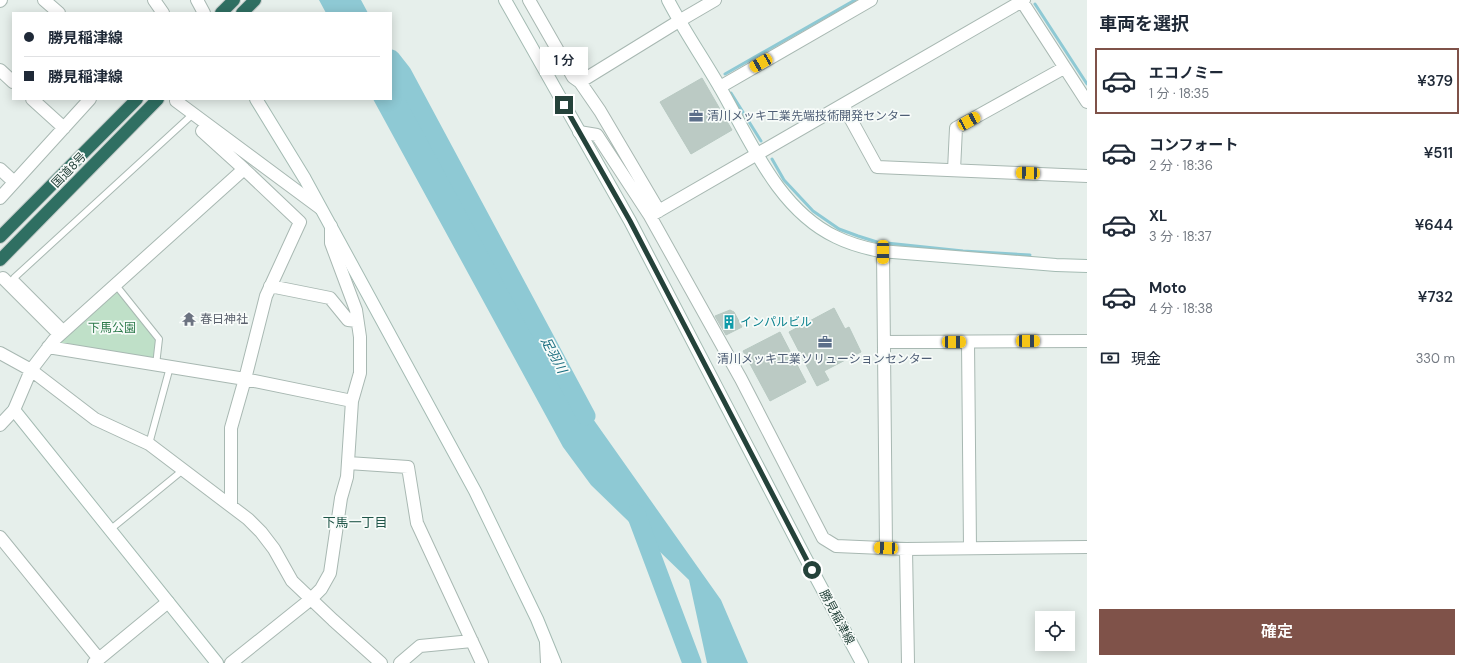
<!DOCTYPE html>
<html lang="ja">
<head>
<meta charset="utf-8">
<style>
  :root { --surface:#fff; --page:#f2f2f3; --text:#1f2937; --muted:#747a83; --line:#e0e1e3; --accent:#7f5249 }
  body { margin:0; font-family:"DM Sans","Noto Sans JP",sans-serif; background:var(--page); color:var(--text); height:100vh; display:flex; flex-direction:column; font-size:15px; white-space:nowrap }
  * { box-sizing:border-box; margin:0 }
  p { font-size:13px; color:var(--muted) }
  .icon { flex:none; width:22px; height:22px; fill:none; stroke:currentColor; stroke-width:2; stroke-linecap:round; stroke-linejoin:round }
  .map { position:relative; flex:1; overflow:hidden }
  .sheet { display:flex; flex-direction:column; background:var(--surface); width:380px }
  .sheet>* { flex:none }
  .top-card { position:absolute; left:12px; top:12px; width:380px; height:88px; border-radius:0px; box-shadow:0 2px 10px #0003; display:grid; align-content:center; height:88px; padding:0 12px; background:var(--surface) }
  .controls { position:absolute; left:1035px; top:611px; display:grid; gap:8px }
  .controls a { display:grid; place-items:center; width:40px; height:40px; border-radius:0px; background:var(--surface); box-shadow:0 2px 10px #0003; font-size:20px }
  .end { position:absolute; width:18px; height:18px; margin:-9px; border:5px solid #24423a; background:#fff; box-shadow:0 0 0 2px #fff }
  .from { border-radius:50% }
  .bubble { position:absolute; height:28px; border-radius:0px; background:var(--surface); box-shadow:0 2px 10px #0003; font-size:13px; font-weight:600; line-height:28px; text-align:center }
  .car { position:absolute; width:12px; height:24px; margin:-12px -6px; border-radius:5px; box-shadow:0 0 3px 1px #0007; background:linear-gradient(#f5c518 24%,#345 0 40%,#f5c518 0 76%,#345 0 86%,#f5c518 0) }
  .top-card b { display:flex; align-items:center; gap:14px; height:38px; font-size:15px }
  .top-card b+b { border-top:1px solid var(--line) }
  .top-card i { width:10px; height:10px; background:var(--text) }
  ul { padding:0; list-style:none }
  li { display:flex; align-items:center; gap:12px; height:66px; margin:0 8px 6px; padding:0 4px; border:2px solid transparent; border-radius:0px }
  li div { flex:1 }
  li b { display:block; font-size:15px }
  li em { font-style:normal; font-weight:600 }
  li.selected { border-color:var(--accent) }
  li>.icon { width:36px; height:36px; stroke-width:1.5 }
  h2 { padding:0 12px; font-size:18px; line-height:48px }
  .pay { display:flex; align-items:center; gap:10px; height:44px; padding:0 12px; font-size:15px }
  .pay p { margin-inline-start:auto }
  .cta { display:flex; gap:8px; margin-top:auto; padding:8px 12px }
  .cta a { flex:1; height:46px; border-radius:0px; background:var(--accent); color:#fff; font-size:16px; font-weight:600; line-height:46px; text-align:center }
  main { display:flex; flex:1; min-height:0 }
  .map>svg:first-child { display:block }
  .green { fill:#bfe0c8 }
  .water { fill:#8ec9d4 }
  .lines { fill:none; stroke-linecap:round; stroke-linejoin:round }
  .stream { stroke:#8ec9d4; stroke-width:3 }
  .river { stroke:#8ec9d4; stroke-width:19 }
  .building { fill:#bbcac4; stroke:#b8c9c2 }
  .lane-casing { stroke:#a8b8b2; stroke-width:8 }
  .street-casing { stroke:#a8b8b2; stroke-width:14 }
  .secondary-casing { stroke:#a4bbb3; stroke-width:14 }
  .highway-casing { stroke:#c2cac8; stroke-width:14 }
  .lane { stroke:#fff; stroke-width:6 }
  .street { stroke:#fff; stroke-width:12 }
  .secondary { stroke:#fff; stroke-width:12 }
  .highway { stroke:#2f6f62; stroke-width:12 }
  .route { stroke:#24423a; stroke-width:5 }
  .labels { text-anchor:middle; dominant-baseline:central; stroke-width:3.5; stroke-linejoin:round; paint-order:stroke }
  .service-label { font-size:12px; fill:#4e5e75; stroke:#f7fbf9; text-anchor:start }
  .street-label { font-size:12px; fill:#24423a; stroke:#f7fbf9 }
  .worship-label { font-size:12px; fill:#5b616d; stroke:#f7fbf9; text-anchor:start }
  .culture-label { font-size:12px; fill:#0d838f; stroke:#f7fbf9; text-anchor:start }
  .park-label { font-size:12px; fill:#2d7a4b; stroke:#f7fbf9 }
  .water-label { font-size:13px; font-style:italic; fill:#1c6f80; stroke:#f7fbf9 }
  .neighbourhood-label { font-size:13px; fill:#1f5548; stroke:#f7fbf9 }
</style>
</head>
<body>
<main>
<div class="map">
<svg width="1087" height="663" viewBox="0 0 1087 663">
  <rect width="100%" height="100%" fill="#e6efeb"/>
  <path class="green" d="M115,289L158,339L154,363L55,345Z"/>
  <path class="water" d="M319,0H361L368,13H326Z
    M391,55L574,392L721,600L748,663H707L689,580L591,485L563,447L373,99H391Z"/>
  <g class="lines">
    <path class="stream" d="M1035,4L1087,84
      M725,74L855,0
      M731,93L761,141
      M772,159L784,180L813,211L839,229L858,236L877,242L963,251L1030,255"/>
    <path class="river" d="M391,59L402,73L586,416
      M636,514L692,663"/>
  </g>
  <path class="building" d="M702,78L732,130L691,154L660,102Z
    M834,308L845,329L849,327L861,352L824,371L829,380L817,386L789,332Z
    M730,310L734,312L742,327L726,335L715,316Z
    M780,332L806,382L770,401L743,351Z"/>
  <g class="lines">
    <defs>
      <path id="lane" d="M115,284L159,339L156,365
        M65,329L14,278L193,114
        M149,444L170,367
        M111,529L183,470"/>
      <path id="street" d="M44,0L59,13
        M154,0L163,13
        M197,0L204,13
        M529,0L573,77L580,82L600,111L659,211
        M1021,0L1087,102
        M0,1L1,0
        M0,70L13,82
        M580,82L679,21L715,0
        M720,87L871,0
        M32,99L64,128
        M176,101L320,208
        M843,105L877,167L1087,176
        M208,125L202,131L244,169L300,222L266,296L245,379L231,428V506
        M579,132L597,135L650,216L741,379L823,538L836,546L906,549L1087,547
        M0,169L14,182
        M954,170L956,128L1064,68
        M0,198L90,99
        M650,216L1024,0
        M883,252L886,548
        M3,278L59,334
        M270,286L330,298L348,320L357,321
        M884,342L1087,341
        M968,342L970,548
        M48,347L245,379L352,401
        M0,353L31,370L95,419L149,444L248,519L261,532L274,549L292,581L333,620L381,663
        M0,425L14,410L31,370L54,340L244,169
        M348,463L408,467L417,523L482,663
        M0,537L99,659
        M906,549L908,663
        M546,643L547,663
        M94,663L168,602
        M231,663L311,599L321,589L330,573L341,498L347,477L352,401L360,373V337L356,310L331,243V226
        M400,663L420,646L472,641"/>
      <path id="secondary" d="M505,0L630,221L805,557L862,663
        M668,0C684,31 705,61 722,91C752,144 779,210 836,237C850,244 865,248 880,251L1056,265L1087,266
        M256,99L305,179L475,491L537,619L555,663
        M14,410L217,663"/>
      <path id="highway" d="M221,13L234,0
        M242,13L255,0
        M0,237L137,99
        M0,260L158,99"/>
    </defs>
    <use href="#lane" class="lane-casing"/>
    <use href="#street" class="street-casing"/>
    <use href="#secondary" class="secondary-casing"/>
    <use href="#highway" class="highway-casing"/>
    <use href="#lane" class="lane"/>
    <use href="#street" class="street"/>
    <use href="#secondary" class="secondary"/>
    <use href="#highway" class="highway"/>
  </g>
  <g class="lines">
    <path class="route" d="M564,105L630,221L812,570"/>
  </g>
  <defs>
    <symbol id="office-bare" viewBox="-9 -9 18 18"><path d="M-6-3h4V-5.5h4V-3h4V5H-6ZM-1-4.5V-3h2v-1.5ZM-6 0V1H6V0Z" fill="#5c6f8a" stroke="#f7fbf9" stroke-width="2.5" paint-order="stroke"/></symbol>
    <symbol id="temple-bare" viewBox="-9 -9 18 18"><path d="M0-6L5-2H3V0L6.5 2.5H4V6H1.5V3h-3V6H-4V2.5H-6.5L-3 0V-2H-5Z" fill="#6b7280" stroke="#f7fbf9" stroke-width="2.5" paint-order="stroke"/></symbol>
    <symbol id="building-bare" viewBox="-9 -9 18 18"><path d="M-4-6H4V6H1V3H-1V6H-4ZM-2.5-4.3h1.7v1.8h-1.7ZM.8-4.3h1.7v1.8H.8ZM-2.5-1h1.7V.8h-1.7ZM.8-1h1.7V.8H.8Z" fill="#0f9aa8" stroke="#f7fbf9" stroke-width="2.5" paint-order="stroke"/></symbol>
  </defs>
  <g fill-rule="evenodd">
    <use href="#office-bare" x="686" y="106" width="20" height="20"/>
    <use href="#temple-bare" x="179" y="309" width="20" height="20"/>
    <use href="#building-bare" x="719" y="312" width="20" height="20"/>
    <use href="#office-bare" x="815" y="332" width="20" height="20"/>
  </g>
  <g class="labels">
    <g class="service-label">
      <text x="707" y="116">清川メッキ工業先端技術開発センター</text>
      <text x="825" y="359" text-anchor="middle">清川メッキ工業ソリューションセンター</text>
    </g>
    <g class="street-label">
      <text transform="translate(69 170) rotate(-46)">国道8号</text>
      <text transform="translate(837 617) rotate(62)">勝見稲津線</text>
    </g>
    <g class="worship-label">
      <text x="200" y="319">春日神社</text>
    </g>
    <g class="culture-label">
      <text x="740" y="322">インパルビル</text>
    </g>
    <g class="park-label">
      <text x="112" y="328">下馬公園</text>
    </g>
    <g class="water-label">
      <text transform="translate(554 355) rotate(62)">足羽川</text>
    </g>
    <g class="neighbourhood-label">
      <text x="355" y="522">下馬一丁目</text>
    </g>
  </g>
</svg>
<div class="controls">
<a><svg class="icon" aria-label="locate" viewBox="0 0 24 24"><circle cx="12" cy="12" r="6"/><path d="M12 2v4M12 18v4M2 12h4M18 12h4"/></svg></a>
</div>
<i class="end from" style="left:812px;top:570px"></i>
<i class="end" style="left:564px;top:105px"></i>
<div class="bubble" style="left:540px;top:47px;width:48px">1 分</div>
<i class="car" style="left:761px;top:63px;rotate:240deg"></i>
<i class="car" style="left:969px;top:121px;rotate:61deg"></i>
<i class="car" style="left:1028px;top:173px;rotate:272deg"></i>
<i class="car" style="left:883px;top:252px;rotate:180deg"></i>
<i class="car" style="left:1028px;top:341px;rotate:90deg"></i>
<i class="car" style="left:954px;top:342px;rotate:90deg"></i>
<i class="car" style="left:886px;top:548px;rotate:273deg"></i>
<div class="top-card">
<b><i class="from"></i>勝見稲津線</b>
<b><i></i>勝見稲津線</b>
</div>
</div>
<section class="sheet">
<h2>車両を選択</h2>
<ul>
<li class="selected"><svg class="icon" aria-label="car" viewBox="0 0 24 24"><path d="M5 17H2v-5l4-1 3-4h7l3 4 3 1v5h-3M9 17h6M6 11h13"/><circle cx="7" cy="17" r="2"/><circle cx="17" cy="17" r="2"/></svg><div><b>エコノミー</b><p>1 分 · 18:35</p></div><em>¥379</em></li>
<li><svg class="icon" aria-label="car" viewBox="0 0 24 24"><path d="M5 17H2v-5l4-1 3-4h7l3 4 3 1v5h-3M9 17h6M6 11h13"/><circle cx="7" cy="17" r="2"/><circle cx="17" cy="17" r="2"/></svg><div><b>コンフォート</b><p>2 分 · 18:36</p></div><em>¥511</em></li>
<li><svg class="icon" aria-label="car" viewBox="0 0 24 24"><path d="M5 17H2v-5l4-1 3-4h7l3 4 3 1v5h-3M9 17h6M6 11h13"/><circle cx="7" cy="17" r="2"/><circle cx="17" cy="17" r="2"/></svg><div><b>XL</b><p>3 分 · 18:37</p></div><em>¥644</em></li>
<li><svg class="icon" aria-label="car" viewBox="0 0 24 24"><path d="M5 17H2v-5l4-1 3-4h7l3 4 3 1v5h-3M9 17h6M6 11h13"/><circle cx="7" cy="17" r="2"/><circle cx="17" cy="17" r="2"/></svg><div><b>Moto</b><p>4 分 · 18:38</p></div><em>¥732</em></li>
</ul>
<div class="pay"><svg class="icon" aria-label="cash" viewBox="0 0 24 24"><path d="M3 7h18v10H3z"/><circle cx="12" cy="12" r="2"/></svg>現金<p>330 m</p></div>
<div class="cta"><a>確定</a></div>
</section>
</main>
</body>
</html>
